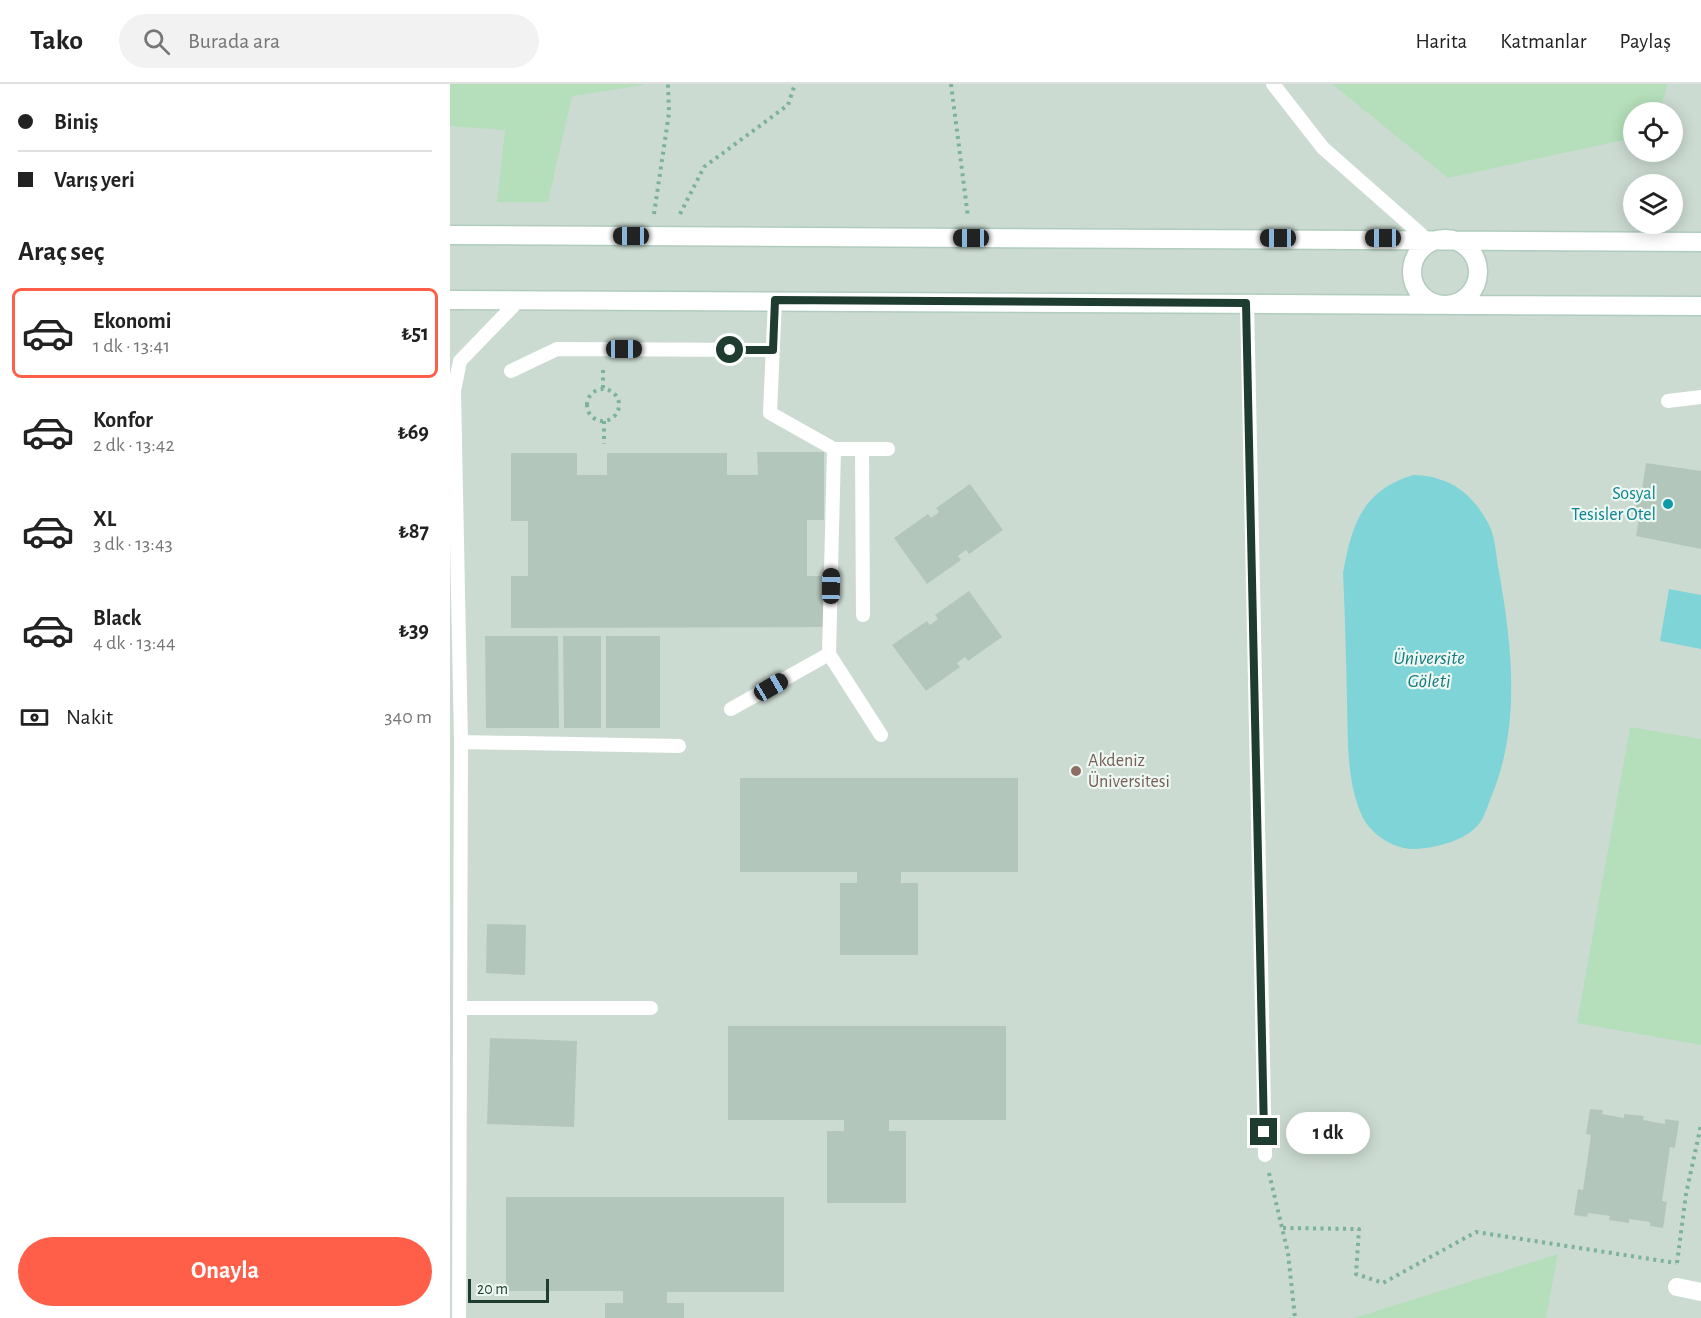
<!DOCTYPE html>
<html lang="tr">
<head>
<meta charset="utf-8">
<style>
  :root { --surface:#fff; --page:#f2f2f2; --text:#222; --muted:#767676; --line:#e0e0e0; --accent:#ff5e48 }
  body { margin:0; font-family:"Alegreya Sans",sans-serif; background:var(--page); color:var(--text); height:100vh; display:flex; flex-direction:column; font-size:22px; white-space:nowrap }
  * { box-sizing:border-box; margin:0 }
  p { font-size:20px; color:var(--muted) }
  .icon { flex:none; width:33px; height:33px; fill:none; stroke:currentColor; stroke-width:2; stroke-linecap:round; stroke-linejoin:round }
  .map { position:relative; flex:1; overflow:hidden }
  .details { display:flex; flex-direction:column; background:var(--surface); width:450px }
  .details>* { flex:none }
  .banner { display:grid; align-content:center; height:132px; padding:0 18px; background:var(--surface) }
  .fabs { position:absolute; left:1173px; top:18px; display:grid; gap:12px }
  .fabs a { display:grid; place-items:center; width:60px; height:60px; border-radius:50%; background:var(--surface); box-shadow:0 3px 15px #0003; font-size:30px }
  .scale { position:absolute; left:18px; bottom:15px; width:81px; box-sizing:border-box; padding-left:6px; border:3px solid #1e3c30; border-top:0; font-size:16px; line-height:21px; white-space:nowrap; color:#1e3c30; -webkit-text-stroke:4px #eef8f2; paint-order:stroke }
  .end { position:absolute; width:27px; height:27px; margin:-14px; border:8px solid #1e3c30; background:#fff; box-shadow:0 0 0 3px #fff }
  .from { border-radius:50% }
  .bubble { position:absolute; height:42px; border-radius:21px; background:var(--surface); box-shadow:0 3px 15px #0003; font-size:20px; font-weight:700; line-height:42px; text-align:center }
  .car { position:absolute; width:18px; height:36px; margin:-18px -9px; border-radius:8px; box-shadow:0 0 4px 2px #0007; background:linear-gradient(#222 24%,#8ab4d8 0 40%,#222 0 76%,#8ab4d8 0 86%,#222 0) }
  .banner b { display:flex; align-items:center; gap:21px; height:57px; font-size:22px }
  .banner b+b { border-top:2px solid var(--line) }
  .banner i { width:15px; height:15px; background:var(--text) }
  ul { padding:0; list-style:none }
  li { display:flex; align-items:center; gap:18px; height:90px; margin:0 12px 9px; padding:0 6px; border:3px solid transparent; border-radius:9px }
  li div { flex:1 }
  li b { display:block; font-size:22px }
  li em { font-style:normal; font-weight:700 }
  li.current { border-color:var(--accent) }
  li>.icon { width:54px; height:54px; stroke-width:1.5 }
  h2 { padding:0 18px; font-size:27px; line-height:72px }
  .pay { display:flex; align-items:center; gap:15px; height:66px; padding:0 18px; font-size:22px }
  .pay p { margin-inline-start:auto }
  .primary-button { display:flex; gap:12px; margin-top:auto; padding:12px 18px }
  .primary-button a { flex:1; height:69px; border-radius:36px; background:var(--accent); color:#fff; font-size:24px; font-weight:700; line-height:69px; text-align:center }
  header { display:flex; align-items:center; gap:36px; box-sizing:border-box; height:84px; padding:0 30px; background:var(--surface); border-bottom:2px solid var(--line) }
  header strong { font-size:28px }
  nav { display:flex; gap:33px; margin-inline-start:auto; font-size:21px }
  .search { width:420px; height:54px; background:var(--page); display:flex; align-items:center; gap:15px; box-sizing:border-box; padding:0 21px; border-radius:33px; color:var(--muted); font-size:22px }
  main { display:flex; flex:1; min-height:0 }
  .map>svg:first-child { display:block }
  .built { fill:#ccdbd2; fill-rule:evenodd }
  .green { fill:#b4dfba }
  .water { fill:#7fd4d7 }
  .building { fill:#b3c6bc }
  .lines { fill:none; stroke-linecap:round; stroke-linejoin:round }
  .secondary-casing { stroke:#b0ccbe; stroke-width:21 }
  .path { stroke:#7bb29a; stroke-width:4; stroke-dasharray:3 4.5; stroke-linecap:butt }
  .lane { stroke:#fff; stroke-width:14 }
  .street { stroke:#fff; stroke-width:18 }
  .secondary { stroke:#fff; stroke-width:18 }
  .route { stroke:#1e3c30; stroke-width:8 }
  .culture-dot { fill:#0f9aa8; stroke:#eef8f2; stroke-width:2 }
  .education-dot { fill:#8d6e63; stroke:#eef8f2; stroke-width:2 }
  .labels { text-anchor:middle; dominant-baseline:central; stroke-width:4.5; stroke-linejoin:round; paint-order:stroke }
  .culture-label { font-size:18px; fill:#0d838f; stroke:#eef8f2; text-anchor:end }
  .education-label { font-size:18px; fill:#785e54; stroke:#eef8f2; text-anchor:start }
  .water-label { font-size:20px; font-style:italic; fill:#12797d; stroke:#eef8f2 }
</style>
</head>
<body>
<header>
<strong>Tako</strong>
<div class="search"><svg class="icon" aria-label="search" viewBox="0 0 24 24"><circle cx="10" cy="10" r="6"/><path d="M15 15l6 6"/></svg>Burada ara</div>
<nav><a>Harita</a><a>Katmanlar</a><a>Paylaş</a></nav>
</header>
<main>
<section class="details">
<div class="banner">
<b><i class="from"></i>Biniş</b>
<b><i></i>Varış yeri</b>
</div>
<h2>Araç seç</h2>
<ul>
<li class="current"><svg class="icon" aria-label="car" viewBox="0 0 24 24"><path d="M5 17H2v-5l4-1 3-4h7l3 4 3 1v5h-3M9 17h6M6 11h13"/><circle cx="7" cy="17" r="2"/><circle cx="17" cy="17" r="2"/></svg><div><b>Ekonomi</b><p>1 dk · 13:41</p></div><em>₺51</em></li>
<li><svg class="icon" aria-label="car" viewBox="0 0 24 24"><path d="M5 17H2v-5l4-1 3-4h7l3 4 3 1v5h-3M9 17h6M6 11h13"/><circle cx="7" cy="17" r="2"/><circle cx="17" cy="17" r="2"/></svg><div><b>Konfor</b><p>2 dk · 13:42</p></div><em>₺69</em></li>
<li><svg class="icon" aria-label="car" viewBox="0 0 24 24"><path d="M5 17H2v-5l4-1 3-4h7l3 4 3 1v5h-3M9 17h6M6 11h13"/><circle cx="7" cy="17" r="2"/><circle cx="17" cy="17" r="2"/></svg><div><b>XL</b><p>3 dk · 13:43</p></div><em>₺87</em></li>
<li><svg class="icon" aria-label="car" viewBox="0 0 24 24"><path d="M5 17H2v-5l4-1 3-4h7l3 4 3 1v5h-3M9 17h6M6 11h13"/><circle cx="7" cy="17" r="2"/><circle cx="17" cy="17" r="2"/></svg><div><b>Black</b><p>4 dk · 13:44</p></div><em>₺39</em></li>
</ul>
<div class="pay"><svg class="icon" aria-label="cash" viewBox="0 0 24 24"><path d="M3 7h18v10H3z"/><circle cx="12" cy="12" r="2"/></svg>Nakit<p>340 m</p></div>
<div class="primary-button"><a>Onayla</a></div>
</section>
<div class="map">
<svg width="1251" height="1234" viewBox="0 0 1251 1234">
  <rect width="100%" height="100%" fill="#deebe3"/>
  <path class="built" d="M0,0H1251V1234H0ZM1184,28H1222V68H1184ZM1184,100H1222V140H1184Z"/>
  <path class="green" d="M0,0H194V1L122,12L98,118H47L55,46L0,42Z
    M882,0H1218L1209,28H1184L1183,54L998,94Z
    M1180,643L1251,655V961L1127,939Z
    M1108,1170L1096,1234H904Z"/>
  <path class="water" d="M963,391C1000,392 1023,409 1040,443C1046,457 1046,473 1049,488C1062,561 1071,640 1042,711C1038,720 1035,733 1029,740C1015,757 988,763 967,765C945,766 922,752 912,732C896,696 898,654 897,616C896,573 895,531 893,489C902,440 912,407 963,391Z
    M1219,505L1251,511V565L1210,557Z"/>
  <path class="building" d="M307,368H374V436H357V492H374V543L61,544V492H78V437H61V369H127V391H157V369H277V391H308Z
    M1196,379L1251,387V465L1186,452L1189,435H1183L1188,405L1192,406Z
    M520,400L553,446L519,470L516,466L508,472L511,476L477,500L444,454L478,430L481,434L489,428L486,424Z
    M519,507L552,553L518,577L515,573L507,579L510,583L476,607L442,561L477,537L480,541L488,535L485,531Z
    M35,552H108L109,644H36Z
    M113,552H151V644H114Z
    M156,552H210V644H156Z
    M290,694H568V788H451V799H468V871H390V799H407V788H290Z
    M37,840L76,841L75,891L36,889Z
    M278,942H556V1036H439V1047H456V1119H377V1047H394V1036H278Z
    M40,954L127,957L124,1043L37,1040Z
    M1140,1025L1153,1026L1152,1030L1174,1034V1030L1194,1032L1193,1036L1215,1040V1035L1229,1037L1225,1064L1220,1063L1212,1117L1217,1118L1213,1144L1200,1142V1138L1179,1135V1139L1159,1136L1160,1132L1138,1129L1137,1133L1124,1131L1128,1105L1133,1106L1141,1051L1136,1050Z
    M56,1113H334V1208H217V1219H234V1234H155V1219H173V1207H56Z"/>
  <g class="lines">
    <defs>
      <path id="secondary" d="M0,151L1251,158
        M962 188a33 33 0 1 1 66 0a33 33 0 1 1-66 0Z
        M0,216L1251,222"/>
    </defs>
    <use href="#secondary" class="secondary-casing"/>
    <path class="path" d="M501,0L518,133
      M204,130L219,29L218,0
      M230,130L254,83L338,21L345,0
      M153,304V284
      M137 321a16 16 0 1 1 32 0a16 16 0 1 1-32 0Z
      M154,337V360
      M819,1089L838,1169L845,1234
      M833,1144L909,1145L906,1190L933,1199L1026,1148L1226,1179
      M1227,1179L1236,1110L1251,1041"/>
    <path class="lane" d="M823,0L873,64L975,154
      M325,216L320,329L384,365H438
      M797,219L815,1071
      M61,287L107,265L323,266
      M1218,317L1251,313
      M384,365L379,570L431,651
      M412,366L413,531
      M281,625L379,570
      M11,658L229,662
      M10,924H201
      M9,1234L11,658L4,307L10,277L69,216"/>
    <path class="street" d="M1227,1203L1251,1208"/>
    <use href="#secondary" class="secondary"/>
  </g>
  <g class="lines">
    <path class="route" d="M280,266H323L325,216L796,219L814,1048"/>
  </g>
  <circle class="culture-dot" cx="1218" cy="420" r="6"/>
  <circle class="education-dot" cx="626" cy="687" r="6"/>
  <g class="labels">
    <g class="culture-label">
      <text x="1206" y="410">Sosyal<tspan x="1206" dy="21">Tesisler Otel</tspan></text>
    </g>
    <g class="education-label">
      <text x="638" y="677">Akdeniz<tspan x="638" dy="21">Üniversitesi</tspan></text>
    </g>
    <g class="water-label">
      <text x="979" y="574">Üniversite<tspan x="979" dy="23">Göleti</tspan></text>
    </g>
  </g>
</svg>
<div class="fabs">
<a><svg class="icon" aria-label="locate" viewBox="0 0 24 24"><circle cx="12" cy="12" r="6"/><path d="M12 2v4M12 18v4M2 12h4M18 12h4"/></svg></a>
<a><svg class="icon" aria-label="layers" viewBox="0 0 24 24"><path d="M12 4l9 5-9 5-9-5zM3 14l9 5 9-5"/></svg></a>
</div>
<div class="scale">20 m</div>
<i class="end from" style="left:280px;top:266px"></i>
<i class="end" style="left:814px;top:1048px"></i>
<div class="bubble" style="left:836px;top:1028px;width:84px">1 dk</div>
<i class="car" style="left:181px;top:152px;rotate:270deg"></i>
<i class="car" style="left:521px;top:154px;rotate:270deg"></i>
<i class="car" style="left:828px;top:154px;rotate:270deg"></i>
<i class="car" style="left:933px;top:154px;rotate:270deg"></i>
<i class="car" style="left:174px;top:265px;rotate:90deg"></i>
<i class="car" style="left:381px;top:502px;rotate:1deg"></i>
<i class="car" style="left:321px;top:603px;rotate:60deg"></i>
</div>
</main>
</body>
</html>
